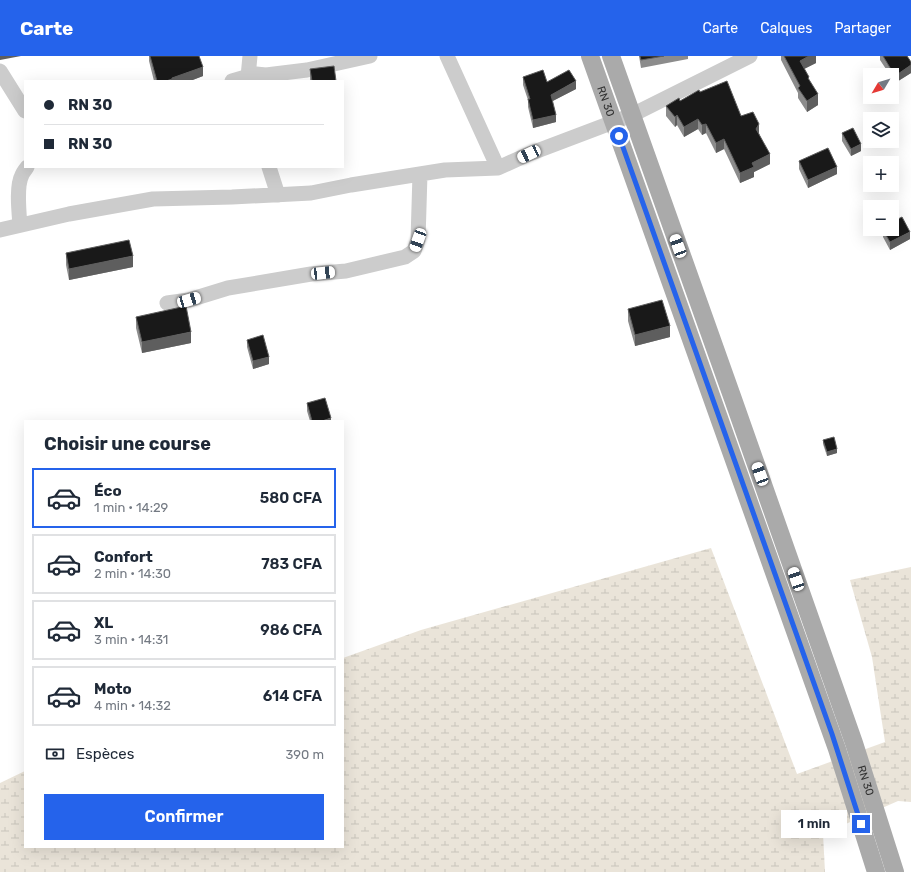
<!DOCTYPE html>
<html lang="fr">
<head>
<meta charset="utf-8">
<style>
  :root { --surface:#fff; --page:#f6f6f7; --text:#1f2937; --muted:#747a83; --line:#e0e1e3; --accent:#2563eb }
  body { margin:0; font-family:Rubik,sans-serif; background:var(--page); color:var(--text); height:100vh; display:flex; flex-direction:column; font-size:15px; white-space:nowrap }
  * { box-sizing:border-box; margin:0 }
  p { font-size:13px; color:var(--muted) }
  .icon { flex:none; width:22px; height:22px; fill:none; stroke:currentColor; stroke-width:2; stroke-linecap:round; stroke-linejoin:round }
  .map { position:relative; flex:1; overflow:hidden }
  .panel { position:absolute; left:24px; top:364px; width:320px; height:428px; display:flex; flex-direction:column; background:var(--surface); border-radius:0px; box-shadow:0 4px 16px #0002 }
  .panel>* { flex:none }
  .top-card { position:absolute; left:24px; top:24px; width:320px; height:88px; border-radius:0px; box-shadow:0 4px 16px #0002; display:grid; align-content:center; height:88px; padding:0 20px; background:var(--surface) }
  .needle { width:26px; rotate:232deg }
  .fabs { position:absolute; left:863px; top:12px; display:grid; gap:8px }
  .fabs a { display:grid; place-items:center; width:36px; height:36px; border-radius:0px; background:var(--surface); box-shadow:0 4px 16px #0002; font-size:20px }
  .end { position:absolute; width:18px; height:18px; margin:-9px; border:5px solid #2563eb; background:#fff; box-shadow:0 0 0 2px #fff }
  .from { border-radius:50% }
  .bubble { position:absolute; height:28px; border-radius:0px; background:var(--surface); box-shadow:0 4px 16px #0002; font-size:13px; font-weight:600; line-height:28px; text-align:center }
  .car { position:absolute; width:12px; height:24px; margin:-12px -6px; border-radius:5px; box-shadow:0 0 3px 1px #0007; background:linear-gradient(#fff 24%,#345 0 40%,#fff 0 76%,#345 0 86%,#fff 0) }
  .top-card b { display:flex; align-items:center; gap:14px; height:38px; font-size:15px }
  .top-card b+b { border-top:1px solid var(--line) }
  .top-card i { width:10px; height:10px; background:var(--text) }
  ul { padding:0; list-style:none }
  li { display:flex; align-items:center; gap:12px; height:60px; margin:0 8px 6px; padding:0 12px; border:2px solid var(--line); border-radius:0px }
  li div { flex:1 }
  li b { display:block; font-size:15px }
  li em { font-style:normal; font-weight:600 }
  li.selected { border-color:var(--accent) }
  li>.icon { width:36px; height:36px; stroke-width:1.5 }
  h2 { padding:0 20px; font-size:18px; line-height:48px }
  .pay { display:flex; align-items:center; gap:10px; height:44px; padding:0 20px; font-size:15px }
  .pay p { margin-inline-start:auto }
  .action { display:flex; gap:8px; margin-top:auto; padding:8px 20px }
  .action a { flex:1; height:46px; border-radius:0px; background:var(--accent); color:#fff; font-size:16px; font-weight:600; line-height:46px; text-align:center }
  header { display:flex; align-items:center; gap:24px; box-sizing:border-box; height:56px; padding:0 20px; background:var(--accent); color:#fff }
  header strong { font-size:19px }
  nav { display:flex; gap:22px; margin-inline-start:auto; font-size:14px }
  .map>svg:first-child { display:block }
  .wetland { fill:url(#wetland-marsh) }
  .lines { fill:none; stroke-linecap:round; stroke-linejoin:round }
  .minor { stroke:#ccc; stroke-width:15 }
  .major { stroke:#aaa; stroke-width:18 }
  .wall { fill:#8c8c8c }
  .shaded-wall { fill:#5e5e5e }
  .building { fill:#191919; stroke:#5e5e5e }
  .route { stroke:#2563eb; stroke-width:5 }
  .labels { text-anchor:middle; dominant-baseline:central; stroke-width:4; stroke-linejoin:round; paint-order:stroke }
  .street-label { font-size:11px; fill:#323232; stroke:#fff }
</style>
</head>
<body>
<header>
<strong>Carte</strong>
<nav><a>Carte</a><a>Calques</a><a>Partager</a></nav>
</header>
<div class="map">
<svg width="911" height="816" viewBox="0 0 911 816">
  <defs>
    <pattern id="wetland-marsh" width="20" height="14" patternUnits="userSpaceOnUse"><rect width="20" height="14" fill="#eae4d9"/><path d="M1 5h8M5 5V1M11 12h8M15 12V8" fill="none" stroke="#c9c4bb"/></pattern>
  </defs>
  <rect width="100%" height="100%" fill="#fff"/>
  <path class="wetland" d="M711,492L797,718L885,686L872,601L850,524L911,511V746L898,745L823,778L825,816H0V727L25,715V791H343V602L421,574Z"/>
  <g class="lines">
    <path class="minor" d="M447,0L498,112
      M0,15L25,55
      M232,25L256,18L266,19L307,14L370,0
      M248,25V21L250,0
      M269,111L278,139
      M20,169C19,156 16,130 22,119C23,116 26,113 27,111
      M0,174L69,158L153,143L232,141L311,137L351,129L445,114L498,112L529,98L632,59L750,0
      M167,247L189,244L228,232L311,218L346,215L405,201L414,195L418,184L420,118"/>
    <g class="major">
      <path id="s1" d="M590,0L837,693L876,816"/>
      <path id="s2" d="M611,0L733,343L854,687L895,816"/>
    </g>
  </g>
  <path class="wall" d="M149,0H199L203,20L190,25H154L149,5Z
    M639,0H688V3L641,12Z
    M781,0H816V7L804,13L818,49L807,56L798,42V37L781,4Z
    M880,0H907L911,6V17L895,27L892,22V19H890L880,4Z
    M310,13L336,25H310Z
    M523,21L547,26L576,33L552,45L556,66L533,72L528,51V44L523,29Z
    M700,36L741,60L759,77L770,108L754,116V121L740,127L724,93L716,97L706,77L702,79L698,73L684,81L677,69L675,71L666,60V50L680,45Z
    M842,77L861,95L851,100L842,85Z
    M799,105L837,118L808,132L799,113Z
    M883,174L910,183L890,194L883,181Z
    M66,197L133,211L69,224L66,209Z
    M628,253L670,281L635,290L628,265Z
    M136,261L191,287L142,297L136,272Z
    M247,284L269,308L253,313L247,291Z
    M307,347L331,365H310L307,355Z
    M823,384L837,397L827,400L823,388Z"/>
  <path class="shaded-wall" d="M0,0H21L0,4Z
    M809,0H816V7L800,15V5Z
    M911,9V17L895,27V20Z
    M203,11V20L190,25H166L172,22Z
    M576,25V33L551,46V39Z
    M818,38V49L807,56V45Z
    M556,59V66L533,72V64Z
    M677,59V69L675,71V61Z
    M698,63V73L684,81V71Z
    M706,68V77L702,79V69Z
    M759,68V78L756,73Z
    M724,83V93L716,97V87Z
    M861,88V95L851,100V93Z
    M770,98V108L754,116V121L740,127V117L752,107Z
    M837,111V118L808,132V124Z
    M910,176V183L890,194V186Z
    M133,200V211L69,224V213Z
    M670,270V281L635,290V279Z
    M191,276V287L142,297V286Z
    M269,301V308L253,313V305Z
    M331,362V365H322Z
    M837,393V397L827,400V396Z"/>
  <path class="building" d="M150,0H199L203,11L172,22V23L166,25H157Z
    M640,0H664L641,4Z
    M784,0H809L800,5L809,21L808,22L818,38L807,45L798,32L800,30Z
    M883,0H907L911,6V9L895,20Z
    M334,10L336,25H312L310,13Z
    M543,14L547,26L569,14L576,25L551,39L556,59L533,64L528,43H530L523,21Z
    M727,25L741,60L753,56L759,68L756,73L770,98L752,107L754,111L740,117L724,83L716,87L706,68L702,69L698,63L684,71L677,59L675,61L666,50L679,42L680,45L699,34L700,36Z
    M853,72L861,88L851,93L842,77Z
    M828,92L837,111L808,124L799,105Z
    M902,161L910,176L890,186L883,174L885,173H892V166Z
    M129,184L133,200L69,213L66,197Z
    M662,244L670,270L635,279L628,253Z
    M186,250L191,276L142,286L136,261Z
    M263,279L269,301L253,305L247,284Z
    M325,342L331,362L322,365H312L307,347Z
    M834,381L837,393L827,396L823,384Z"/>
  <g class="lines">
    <path class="route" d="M619,80L832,678L861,768"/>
  </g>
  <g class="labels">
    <g class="street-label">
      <text stroke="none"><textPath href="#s1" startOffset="48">RN 30</textPath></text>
      <text stroke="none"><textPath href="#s2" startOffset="768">RN 30</textPath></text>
    </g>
  </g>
</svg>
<div class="fabs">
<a><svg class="needle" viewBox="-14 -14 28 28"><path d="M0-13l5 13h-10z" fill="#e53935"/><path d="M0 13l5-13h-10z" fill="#747a83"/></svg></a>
<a><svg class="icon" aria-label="layers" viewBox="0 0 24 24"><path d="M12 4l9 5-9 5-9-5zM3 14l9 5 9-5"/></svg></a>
<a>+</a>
<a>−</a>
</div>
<i class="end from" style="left:619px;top:80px"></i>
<i class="end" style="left:861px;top:768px"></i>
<div class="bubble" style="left:781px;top:754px;width:66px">1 min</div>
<i class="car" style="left:529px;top:98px;rotate:245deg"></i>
<i class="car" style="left:418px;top:184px;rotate:200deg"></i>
<i class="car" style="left:678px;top:190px;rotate:340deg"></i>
<i class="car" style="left:323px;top:217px;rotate:84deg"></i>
<i class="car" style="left:189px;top:244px;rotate:74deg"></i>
<i class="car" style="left:760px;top:418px;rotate:340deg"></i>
<i class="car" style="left:796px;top:523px;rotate:341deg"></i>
<div class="top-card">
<b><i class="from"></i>RN 30</b>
<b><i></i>RN 30</b>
</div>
<section class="panel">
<h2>Choisir une course</h2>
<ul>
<li class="selected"><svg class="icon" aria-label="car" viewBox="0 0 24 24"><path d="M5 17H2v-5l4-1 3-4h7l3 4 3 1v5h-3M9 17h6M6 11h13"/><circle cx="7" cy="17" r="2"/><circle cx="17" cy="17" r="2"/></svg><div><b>Éco</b><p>1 min · 14:29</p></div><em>580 CFA</em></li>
<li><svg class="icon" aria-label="car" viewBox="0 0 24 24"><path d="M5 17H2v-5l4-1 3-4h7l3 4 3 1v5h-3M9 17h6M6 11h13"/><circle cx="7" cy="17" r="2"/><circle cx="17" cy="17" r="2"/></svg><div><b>Confort</b><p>2 min · 14:30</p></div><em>783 CFA</em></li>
<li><svg class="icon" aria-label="car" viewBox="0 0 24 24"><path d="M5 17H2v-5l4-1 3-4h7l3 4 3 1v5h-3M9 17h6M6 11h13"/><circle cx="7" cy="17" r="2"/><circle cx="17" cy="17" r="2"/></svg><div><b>XL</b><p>3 min · 14:31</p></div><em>986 CFA</em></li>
<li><svg class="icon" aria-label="car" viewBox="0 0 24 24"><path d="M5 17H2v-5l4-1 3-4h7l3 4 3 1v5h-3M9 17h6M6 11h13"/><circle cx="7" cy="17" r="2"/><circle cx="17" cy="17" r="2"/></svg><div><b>Moto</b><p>4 min · 14:32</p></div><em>614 CFA</em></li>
</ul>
<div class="pay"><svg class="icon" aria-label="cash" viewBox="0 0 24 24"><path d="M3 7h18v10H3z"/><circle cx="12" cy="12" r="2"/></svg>Espèces<p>390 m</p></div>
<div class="action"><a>Confirmer</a></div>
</section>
</div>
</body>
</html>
